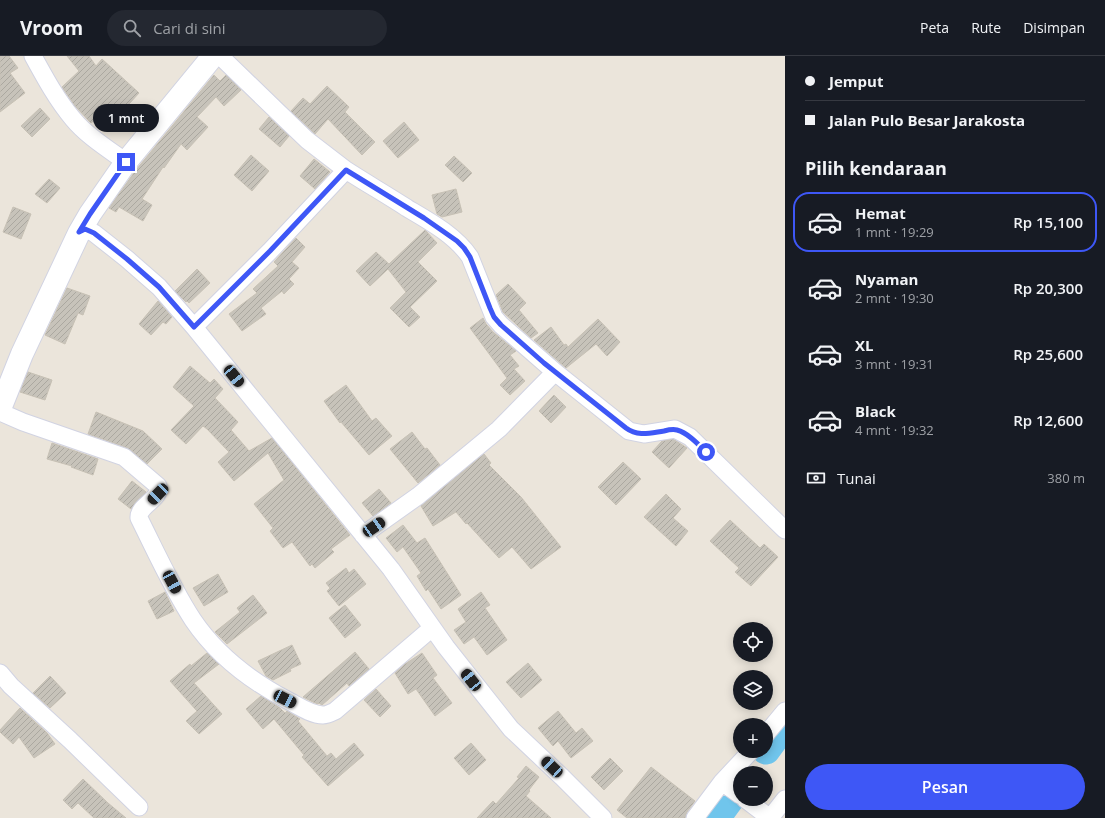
<!DOCTYPE html>
<html lang="id">
<head>
<meta charset="utf-8">
<style>
  :root { --surface:#171b24; --page:#242831; --text:#f1f3f6; --muted:#9ea1a6; --line:#363941; --accent:#3e57f6 }
  body { margin:0; font-family:"Open Sans",sans-serif; background:var(--page); color:var(--text); height:100vh; display:flex; flex-direction:column; font-size:15px; white-space:nowrap }
  * { box-sizing:border-box; margin:0 }
  p { font-size:13px; color:var(--muted) }
  .icon { flex:none; width:22px; height:22px; fill:none; stroke:currentColor; stroke-width:2; stroke-linecap:round; stroke-linejoin:round }
  .map { position:relative; flex:1; overflow:hidden }
  .sheet { display:flex; flex-direction:column; background:var(--surface); width:320px }
  .sheet>* { flex:none }
  .guide { display:grid; align-content:center; height:88px; padding:0 20px; background:var(--surface) }
  .tools { position:absolute; left:733px; top:566px; display:grid; gap:8px }
  .tools a { display:grid; place-items:center; width:40px; height:40px; border-radius:50%; background:var(--surface); box-shadow:0 2px 10px #0003; font-size:20px }
  .end { position:absolute; width:18px; height:18px; margin:-9px; border:5px solid #3e57f6; background:#fff; box-shadow:0 0 0 2px #fff }
  .from { border-radius:50% }
  .bubble { position:absolute; height:28px; border-radius:14px; background:var(--surface); box-shadow:0 2px 10px #0003; font-size:13px; font-weight:600; line-height:28px; text-align:center }
  .car { position:absolute; width:12px; height:24px; margin:-12px -6px; border-radius:5px; box-shadow:0 0 3px 1px #0007; background:linear-gradient(#222 24%,#8ab4d8 0 40%,#222 0 76%,#8ab4d8 0 86%,#222 0) }
  .guide b { display:flex; align-items:center; gap:14px; height:38px; font-size:15px }
  .guide b+b { border-top:1px solid var(--line) }
  .guide i { width:10px; height:10px; background:var(--text) }
  ul { padding:0; list-style:none }
  li { display:flex; align-items:center; gap:12px; height:60px; margin:0 8px 6px; padding:0 12px; border:2px solid transparent; border-radius:16px }
  li div { flex:1 }
  li b { display:block; font-size:15px }
  li em { font-style:normal; font-weight:600 }
  li.current { border-color:var(--accent) }
  li>.icon { width:36px; height:36px; stroke-width:1.5 }
  h2 { padding:0 20px; font-size:18px; line-height:48px }
  .pay { display:flex; align-items:center; gap:10px; height:44px; padding:0 20px; font-size:15px }
  .pay p { margin-inline-start:auto }
  .cta { display:flex; gap:8px; margin-top:auto; padding:8px 20px }
  .cta a { flex:1; height:46px; border-radius:24px; background:var(--accent); color:#fff; font-size:16px; font-weight:600; line-height:46px; text-align:center }
  header { display:flex; align-items:center; gap:24px; box-sizing:border-box; height:56px; padding:0 20px; background:var(--surface); border-bottom:1px solid var(--line) }
  header strong { font-size:19px }
  nav { display:flex; gap:22px; margin-inline-start:auto; font-size:14px }
  .search { width:280px; height:36px; background:var(--page); display:flex; align-items:center; gap:10px; box-sizing:border-box; padding:0 14px; border-radius:22px; color:var(--muted); font-size:15px }
  main { display:flex; flex:1; min-height:0 }
  .map>svg:first-child { display:block }
  .lines { fill:none; stroke-linecap:round; stroke-linejoin:round }
  .river { stroke:#70c5ec; stroke-width:29 }
  .building { fill:url(#building-hatch); stroke:#c7c1b5 }
  .street-casing { stroke:#d1d3e2; stroke-width:19 }
  .secondary-casing { stroke:#d1d3e2; stroke-width:24 }
  .street { stroke:#fff; stroke-width:17 }
  .secondary { stroke:#fff; stroke-width:22 }
  .route { stroke:#3e57f6; stroke-width:5 }
</style>
</head>
<body>
<header>
<strong>Vroom</strong>
<div class="search"><svg class="icon" aria-label="search" viewBox="0 0 24 24"><circle cx="10" cy="10" r="6"/><path d="M15 15l6 6"/></svg>Cari di sini</div>
<nav><a>Peta</a><a>Rute</a><a>Disimpan</a></nav>
</header>
<main>
<div class="map">
<svg width="785" height="762" viewBox="0 0 785 762">
  <defs>
    <pattern id="building-hatch" width="6" height="6" patternUnits="userSpaceOnUse"><rect width="6" height="6" fill="#c7c3ba"/><path d="M-1 1l2-2M0 6l6-6M5 7l2-2" fill="none" stroke="#aba8a0"/></pattern>
  </defs>
  <rect width="100%" height="100%" fill="#ebe5db"/>
  <g class="lines">
    <path class="river" d="M766,694L785,668
      M716,762L740,729"/>
  </g>
  <path class="building" d="M0,0H9L18,12L10,17L25,37L0,56Z
    M67,0H89L96,10L102,3L139,37L119,59L110,51L91,67L75,50L62,31L79,15Z
    M214,19L220,25L226,19L241,34L224,50L216,41L197,61L208,71L187,94L181,88L164,112L163,111L142,143L152,149L143,165L119,151L116,156L109,152L136,114Z
    M327,30L349,51L345,56L375,86L362,99L328,63L315,78L291,55L303,42L310,48Z
    M40,52L50,63L32,81L21,70Z
    M269,61L289,80L280,91L259,73Z
    M404,66L419,84L398,102L383,85Z
    M251,99L269,115L252,135L234,119Z
    M454,100L472,117L463,126L445,109Z
    M314,103L330,116L315,133L300,120Z
    M49,123L60,132L47,147L35,138Z
    M456,133L462,156L442,161L437,158L432,139Z
    M13,151L31,158L21,183L3,176Z
    M425,174L437,187L418,206L437,225L410,251L420,261L409,271L390,252L406,236L388,213L370,230L356,215L376,196L389,208Z
    M296,182L305,191L292,206L299,212L289,223L294,228L284,238L282,235L261,252L266,258L242,275L229,258L257,237L253,233L278,210L274,206Z
    M197,213L210,227L189,247L187,245L186,246L175,235Z
    M508,228L526,247L519,254L538,277L531,282L503,256L496,239Z
    M67,232L90,240L83,259L78,257L65,288L45,279Z
    M158,245L172,261L166,268L163,266L151,279L139,268Z
    M483,262L486,268L493,276L516,295L510,299L519,310L514,313L525,325L510,339L500,329L507,322L470,272Z
    M598,263L620,286L607,300L596,288L566,312L534,284L551,271L564,289L566,288L568,291Z
    M190,310L210,327L214,323L223,333L215,342L238,366L231,374L249,395L272,382L350,479L331,493L334,496L315,512L312,508L310,510L292,486L283,492L270,475L273,472L254,448L284,424L268,397L234,425L218,406L229,396L207,373L203,370L186,388L171,374L194,350L173,331Z
    M28,316L52,324L45,344L20,336Z
    M346,329L372,365L376,362L392,380L369,399L341,366L340,367L324,345Z
    M554,339L566,351L551,367L539,355Z
    M96,356L143,375L162,393L147,408L128,392L88,378Z
    M412,376L425,393L427,392L440,409L418,427L390,393Z
    M673,383L687,392L669,412L652,396L662,385Z
    M52,387L98,403L93,419L71,411L72,410L47,403Z
    M484,398L491,407L489,409L521,441L561,491L531,513L512,491L499,502L467,467L466,468L456,456L433,470L421,450Z
    M623,406L641,423L616,449L598,431Z
    M132,425L146,436L135,447L131,453L118,443Z
    M379,433L391,447L373,460L362,447Z
    M666,438L681,453L673,462L688,475L676,490L644,461Z
    M730,464L760,492L764,488L778,501L751,530L735,516L739,512L710,485Z
    M403,469L417,487L425,482L461,539L441,553L428,533L426,535L417,520L421,517L403,491L397,496L386,482Z
    M346,512L349,517L354,513L366,528L339,550L327,535L330,532L326,527Z
    M218,518L228,536L204,550L193,532Z
    M165,536L174,555L157,563L148,545Z
    M481,536L490,549L485,552L507,584L487,599L474,581L464,588L454,574L466,566L458,553Z
    M253,539L267,557L227,588L215,576L240,556L237,552Z
    M345,549L361,569L345,582L329,562Z
    M292,589L301,608L290,613L291,615L273,624L266,620L258,605Z
    M355,596L369,613L349,630L347,627L322,649L319,647L318,648L313,646L303,641Z
    M207,597L219,608L194,627L222,658L199,678L186,665L197,655L170,625L190,608L191,610Z
    M422,597L437,619L433,622L452,647L435,660L416,633L408,638L395,617L405,608Z
    M528,607L542,624L521,642L506,626Z
    M50,620L66,637L50,652L33,637Z
    M376,633L391,650L380,661L364,644Z
    M261,640L280,652L285,657L287,655L300,663L298,665L327,700L331,697L336,703L354,687L364,699L328,730L302,701L304,699L274,663L263,673L246,653Z
    M20,652L47,677L55,688L34,702L19,681L13,688L0,676V674Z
    M558,655L576,677L582,672L593,685L571,702L558,685L553,690L538,672Z
    M471,687L486,704L469,719L454,702Z
    M610,702L623,715L604,734L591,721Z
    M526,710L539,721L529,734L530,735L526,740L551,762H477L493,745L496,748L519,722L517,721Z
    M651,711L695,745L687,756L685,762H627L617,754Z
    M83,723L108,747L126,762H94L78,747L72,753L63,744Z"/>
  <g class="lines">
    <defs>
      <path id="street" d="M33,0C45,22 57,44 73,63C87,80 108,93 126,106
        M346,114C366,127 387,139 407,152C429,165 455,179 470,201L494,261L501,269L555,316L629,375L644,378L675,373L690,381L785,474
        M79,177L85,173L94,177L127,203L159,231L194,271L391,513L446,591L511,673L562,721L603,762
        M194,271L270,195L346,114L307,84L220,0
        M0,356L23,366L124,401L158,430C162,443 138,449 139,462C156,496 172,532 193,564C216,598 251,625 287,644C297,649 311,659 323,659C327,659 331,657 335,655L432,572
        M363,479L418,440L499,373L555,316
        M0,617L11,630L70,684L139,751
        M766,678L785,655
        M722,726L740,739
        M745,743L770,762
        M695,762L722,726L751,695
        M770,762L785,743"/>
      <path id="secondary" d="M0,353L22,298L79,177L90,158L126,106L213,0"/>
    </defs>
    <use href="#street" class="street-casing"/>
    <use href="#secondary" class="secondary-casing"/>
    <use href="#street" class="street"/>
    <use href="#secondary" class="secondary"/>
  </g>
  <g class="lines">
    <path class="route" d="M126,106L90,158L79,176L85,173L94,177L127,203L159,231L194,271L270,195L346,114L424,162L457,185L464,192L470,201L490,252L494,261L501,269L544,307L626,372C638,381 650,377 664,375C668,374 673,373 677,374C688,377 698,388 706,396"/>
  </g>
</svg>
<div class="tools">
<a><svg class="icon" aria-label="locate" viewBox="0 0 24 24"><circle cx="12" cy="12" r="6"/><path d="M12 2v4M12 18v4M2 12h4M18 12h4"/></svg></a>
<a><svg class="icon" aria-label="layers" viewBox="0 0 24 24"><path d="M12 4l9 5-9 5-9-5zM3 14l9 5 9-5"/></svg></a>
<a>+</a>
<a>−</a>
</div>
<i class="end from" style="left:706px;top:396px"></i>
<i class="end" style="left:126px;top:106px"></i>
<div class="bubble" style="left:93px;top:48px;width:66px">1 mnt</div>
<i class="car" style="left:234px;top:320px;rotate:141deg"></i>
<i class="car" style="left:158px;top:438px;rotate:224deg"></i>
<i class="car" style="left:374px;top:471px;rotate:56deg"></i>
<i class="car" style="left:172px;top:526px;rotate:152deg"></i>
<i class="car" style="left:471px;top:624px;rotate:322deg"></i>
<i class="car" style="left:285px;top:643px;rotate:117deg"></i>
<i class="car" style="left:552px;top:711px;rotate:313deg"></i>
</div>
<section class="sheet">
<div class="guide">
<b><i class="from"></i>Jemput</b>
<b><i></i>Jalan Pulo Besar Jarakosta</b>
</div>
<h2>Pilih kendaraan</h2>
<ul>
<li class="current"><svg class="icon" aria-label="car" viewBox="0 0 24 24"><path d="M5 17H2v-5l4-1 3-4h7l3 4 3 1v5h-3M9 17h6M6 11h13"/><circle cx="7" cy="17" r="2"/><circle cx="17" cy="17" r="2"/></svg><div><b>Hemat</b><p>1 mnt · 19:29</p></div><em>Rp 15,100</em></li>
<li><svg class="icon" aria-label="car" viewBox="0 0 24 24"><path d="M5 17H2v-5l4-1 3-4h7l3 4 3 1v5h-3M9 17h6M6 11h13"/><circle cx="7" cy="17" r="2"/><circle cx="17" cy="17" r="2"/></svg><div><b>Nyaman</b><p>2 mnt · 19:30</p></div><em>Rp 20,300</em></li>
<li><svg class="icon" aria-label="car" viewBox="0 0 24 24"><path d="M5 17H2v-5l4-1 3-4h7l3 4 3 1v5h-3M9 17h6M6 11h13"/><circle cx="7" cy="17" r="2"/><circle cx="17" cy="17" r="2"/></svg><div><b>XL</b><p>3 mnt · 19:31</p></div><em>Rp 25,600</em></li>
<li><svg class="icon" aria-label="car" viewBox="0 0 24 24"><path d="M5 17H2v-5l4-1 3-4h7l3 4 3 1v5h-3M9 17h6M6 11h13"/><circle cx="7" cy="17" r="2"/><circle cx="17" cy="17" r="2"/></svg><div><b>Black</b><p>4 mnt · 19:32</p></div><em>Rp 12,600</em></li>
</ul>
<div class="pay"><svg class="icon" aria-label="cash" viewBox="0 0 24 24"><path d="M3 7h18v10H3z"/><circle cx="12" cy="12" r="2"/></svg>Tunai<p>380 m</p></div>
<div class="cta"><a>Pesan</a></div>
</section>
</main>
</body>
</html>
